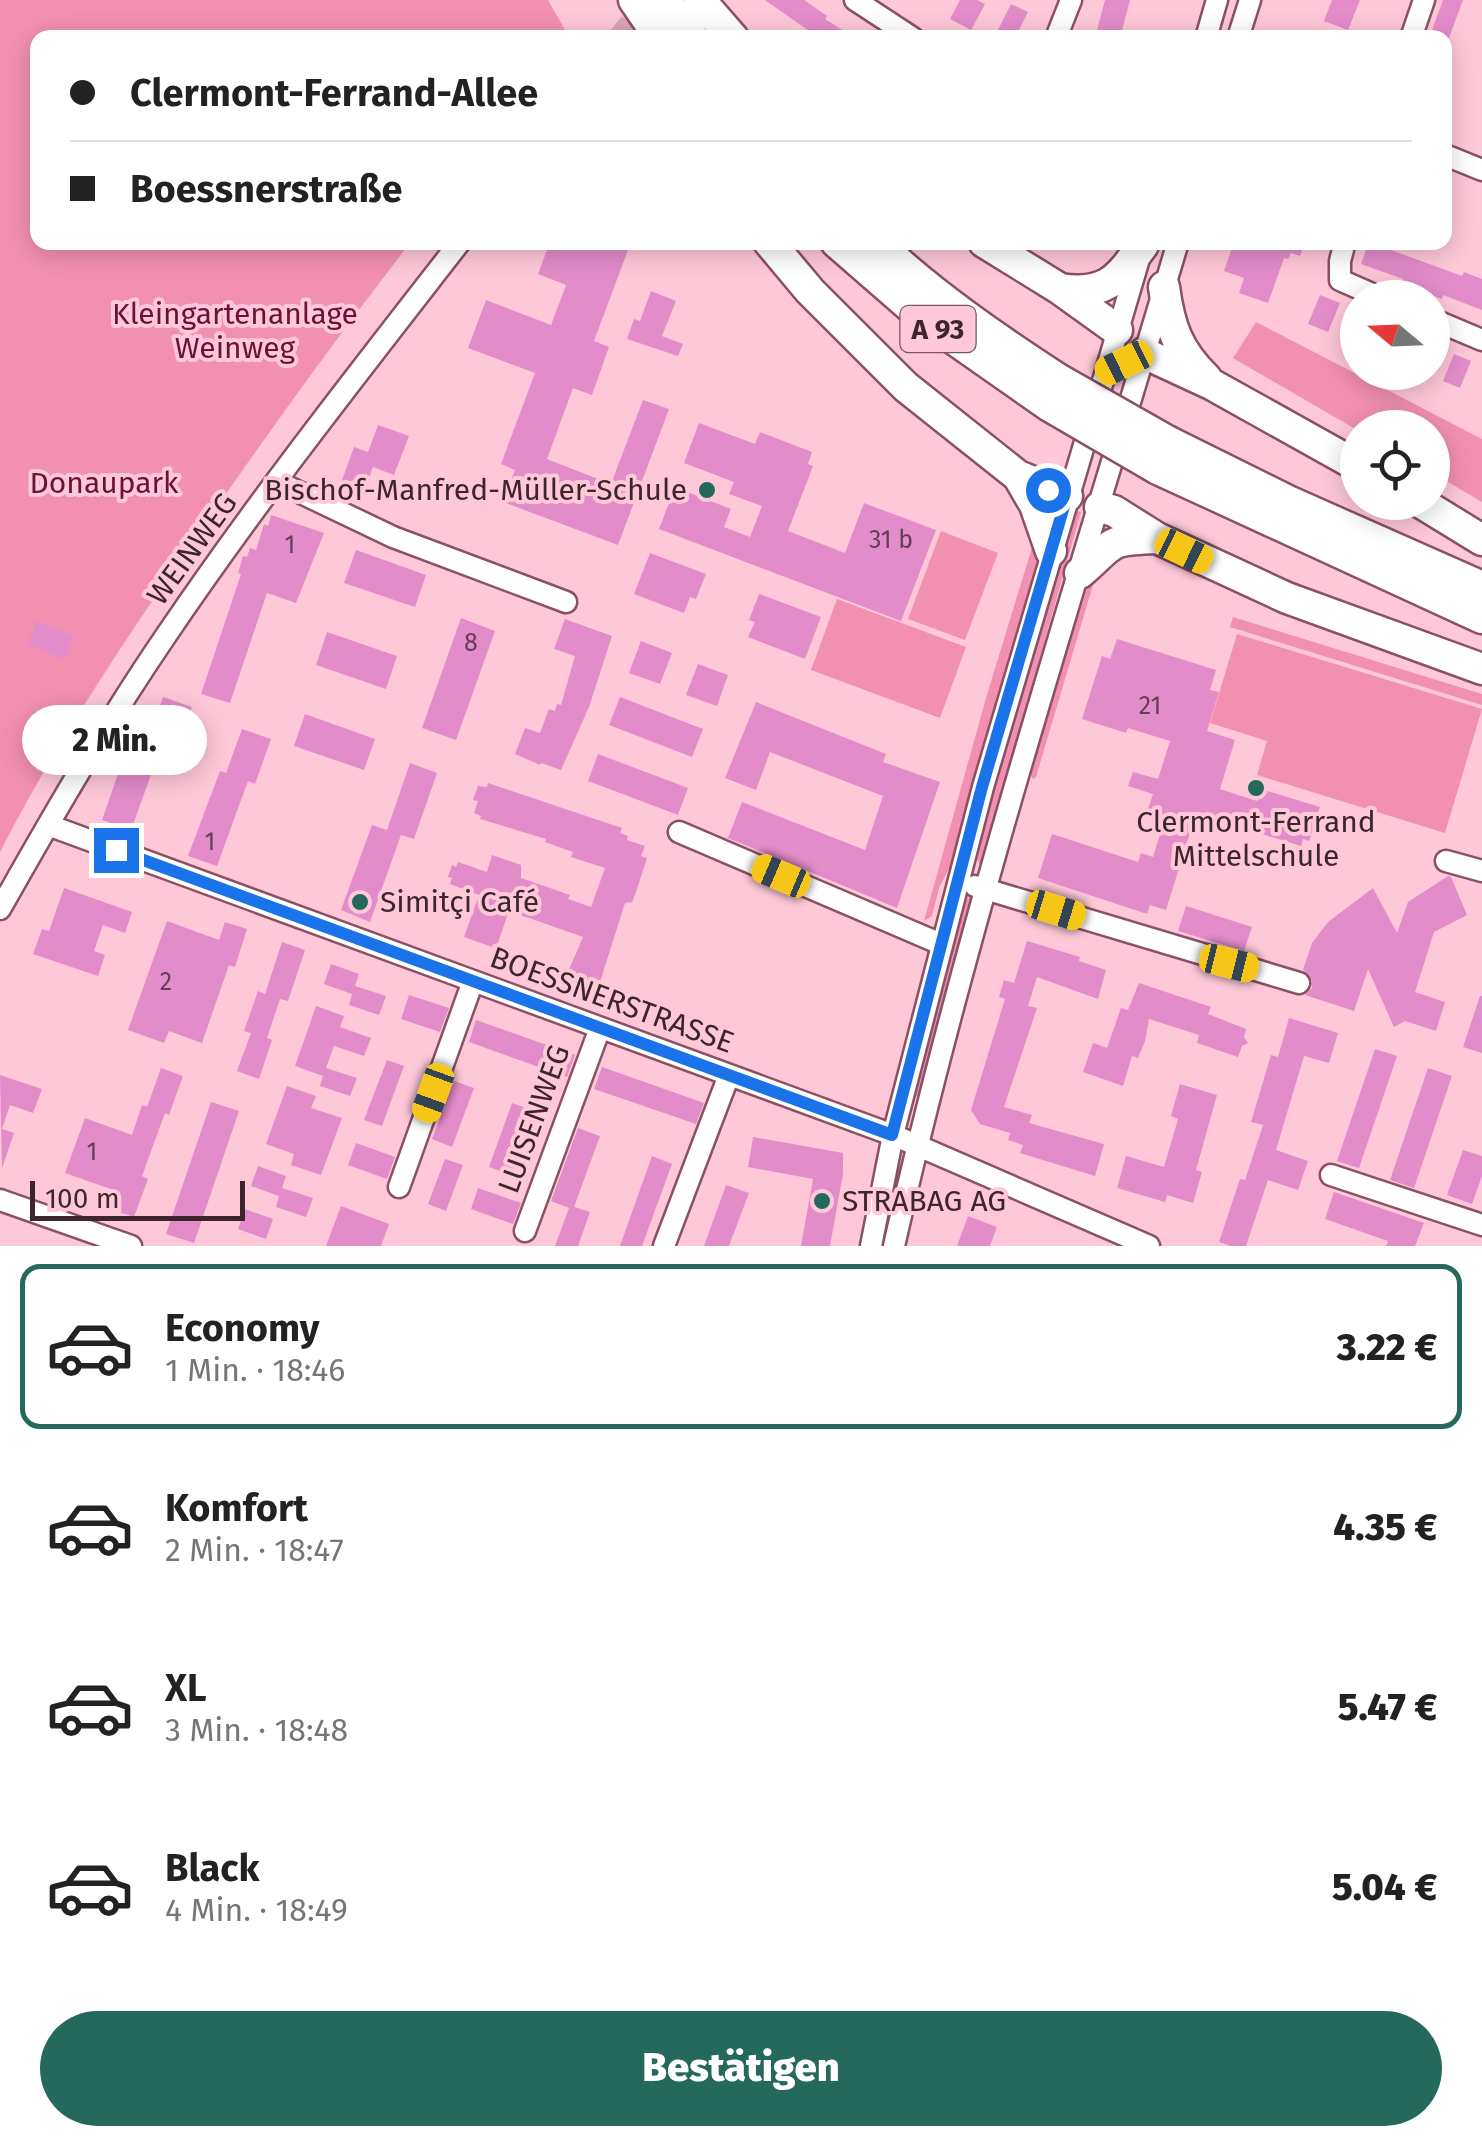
<!DOCTYPE html>
<html lang="de">
<head>
<meta charset="utf-8">
<style>
  :root { --surface:#fff; --page:#f6f6f6; --text:#222; --muted:#767676; --line:#e0e0e0; --accent:#24695c }
  body { margin:0; font-family:"Fira Sans",sans-serif; background:var(--page); color:var(--text); height:100vh; display:flex; flex-direction:column; font-size:38px; white-space:nowrap }
  * { box-sizing:border-box; margin:0 }
  p { font-size:32px; color:var(--muted) }
  .icon { flex:none; width:55px; height:55px; fill:none; stroke:currentColor; stroke-width:2; stroke-linecap:round; stroke-linejoin:round }
  .map { position:relative; height:1246px; overflow:hidden }
  .sheet { display:flex; flex-direction:column; background:var(--surface); flex:1 }
  .sheet>* { flex:none }
  .hud { position:absolute; left:30px; top:30px; width:1422px; height:220px; border-radius:20px; box-shadow:0 5px 25px #0003; display:grid; align-content:center; height:220px; padding:0 40px; background:var(--surface) }
  .needle { width:65px; rotate:289deg }
  .controls { position:absolute; left:1340px; top:280px; display:grid; gap:20px }
  .controls a { display:grid; place-items:center; width:110px; height:110px; border-radius:50%; background:var(--surface); box-shadow:0 5px 25px #0003; font-size:50px }
  .scale { position:absolute; left:30px; bottom:25px; width:215px; box-sizing:border-box; padding-left:10px; border:5px solid #3e252d; border-top:0; font-size:28px; line-height:35px; white-space:nowrap; color:#3e252d; -webkit-text-stroke:8px #ffc8d9; paint-order:stroke }
  .end { position:absolute; width:45px; height:45px; margin:-22px; border:12px solid #1a73e8; background:#fff; box-shadow:0 0 0 5px #fff }
  .from { border-radius:50% }
  .bubble { position:absolute; height:70px; border-radius:35px; background:var(--surface); box-shadow:0 5px 25px #0003; font-size:32px; font-weight:800; line-height:70px; text-align:center }
  .car { position:absolute; width:30px; height:60px; margin:-30px -15px; border-radius:12px; box-shadow:0 0 8px 2px #0007; background:linear-gradient(#f5c518 24%,#345 0 40%,#f5c518 0 76%,#345 0 86%,#f5c518 0) }
  .hud b { display:flex; align-items:center; gap:35px; height:95px; font-size:38px }
  .hud b+b { border-top:2px solid var(--line) }
  .hud i { width:25px; height:25px; background:var(--text) }
  ul { padding:18px 0 0; list-style:none }
  li { display:flex; align-items:center; gap:30px; height:165px; margin:0 20px 15px; padding:0 20px; border:5px solid transparent; border-radius:20px }
  li div { flex:1 }
  li b { display:block; font-size:38px }
  li em { font-style:normal; font-weight:800 }
  li.active { border-color:var(--accent) }
  li>.icon { width:90px; height:90px; stroke-width:1.5 }
  .cta { display:flex; gap:20px; margin-top:auto; padding:20px 40px }
  .cta a { flex:1; height:115px; border-radius:60px; background:var(--accent); color:#fff; font-size:40px; font-weight:800; line-height:115px; text-align:center }
  .map>svg:first-child { display:block }
  .green { fill:#f290b1 }
  .building { fill:#e38cca }
  .lines { fill:none; stroke-linecap:round; stroke-linejoin:round }
  .minor-tunnel { stroke:#d8a7b7; stroke-width:20; stroke-dasharray:20 10; stroke-linecap:butt }
  .minor-casing { stroke:#8a5064; stroke-width:25 }
  .highway-casing { stroke:#8a5064; stroke-width:35 }
  .minor { stroke:#fff; stroke-width:20 }
  .highway { stroke:#fff; stroke-width:30 }
  .highway-bridge-casing { stroke:#8a5064; stroke-width:35; stroke-linecap:butt }
  .highway-bridge { stroke:#fff; stroke-width:30 }
  .route { stroke:#1a73e8; stroke-width:12 }
  .poi-dot { fill:#24695c; stroke:#ffc8d9; stroke-width:4 }
  .labels { text-anchor:middle; dominant-baseline:central; stroke-width:8; stroke-linejoin:round; paint-order:stroke }
  .number-label { font-size:25px; fill:#673f54 }
  .shield { fill:#ffc8d9; stroke:#785661; stroke-width:2.5 }
  .shield-label { font-size:28px; font-weight:bold; fill:#3e252d }
  .park-label { font-size:30px; fill:#6b103a; stroke:#ffc8d9 }
  .poi-label { font-size:30px; fill:#3e252d; stroke:#ffc8d9; text-anchor:start }
  .street-label { font-size:30px; fill:#3e252d; stroke:#ffc8d9 }
</style>
</head>
<body>
<div class="map">
<svg width="1482" height="1246" viewBox="0 0 1482 1246">
  <rect width="100%" height="100%" fill="#ffc8d9"/>
  <path class="green" d="M0,0H548L569,37L38,38V242L410,243C334,341 262,441 192,543C123,643 55,744 0,852Z
    M1256,322L1482,439V502L1433,473L1432,428L1357,430L1233,358Z
    M1071,509L1081,512C1047,630 1016,749 981,868L977,858L991,804L992,780Z
    M941,531L998,553L965,640L908,619Z
    M1037,531V560L1031,586L950,867L939,888L932,916L924,921L986,698Z
    M1101,558L1036,777L1033,779L1027,770L1094,568Z
    M837,599L966,647L940,718L811,670Z
    M1233,617L1482,694V705L1230,627Z
    M1237,634L1482,709L1445,833L1257,775L1267,741L1210,723Z
    M972,895L919,1098L915,1096L959,905Z"/>
  <path class="building" d="M765,0H804L827,16L825,19L855,38H819Z
    M960,0H977L985,4L971,30L950,19Z
    M1105,0H1130L1120,38H1095Z
    M1332,0H1360L1348,30L1324,21Z
    M1443,0H1463L1449,38H1429Z
    M1011,4L1028,12L1015,38H994Z
    M550,242H631L594,341L609,347L592,395L573,388L547,459L611,484L643,400L669,409L618,545L503,502L515,470L501,464L535,373L468,348L486,300L551,325L566,285L538,274Z
    M1234,242H1305L1300,256L1291,253L1288,259L1284,258L1268,303L1239,293L1244,278L1224,271Z
    M1369,242L1462,276L1464,272L1482,279V310L1443,295L1442,299L1436,297L1401,284L1403,279L1361,264Z
    M651,291L676,301L662,336L683,344L678,356L627,339L634,319L640,321Z
    M1320,295L1340,303L1328,332L1308,324Z
    M1454,354L1471,361L1460,388L1443,381Z
    M699,423L755,444L760,432L812,452L808,464L813,466L788,531L845,553L864,503L936,530L901,621L659,529L675,487L731,509L724,527L750,537L762,506L729,494L734,482L684,463Z
    M378,425L409,436L394,475L373,467L361,499L338,491L354,447L368,452Z
    M271,515L324,533L296,603L267,593L230,703L201,694L241,574L238,573L243,556L247,557L250,548L256,550L264,524L268,526Z
    M356,550L426,575L415,607L344,583Z
    M650,553L706,574L696,599L690,597L684,613L634,594Z
    M759,594L821,617L805,659L748,637L755,622L749,620Z
    M461,618L495,631L456,740L422,728Z
    M565,619L612,636L589,707L561,770L541,763L540,765L515,754L525,728L540,733L549,709L555,711L557,704L561,705L575,656L554,649Z
    M37,621L74,636L65,660L28,644Z
    M327,632L397,656L386,689L316,665Z
    M1117,639L1216,670L1210,690L1219,692L1207,731L1235,740L1220,789L1257,801L1261,789L1320,807L1309,841L1303,839L1301,846L1196,814L1166,910L1150,905L1147,914L1038,878L1052,834L1138,862L1141,853L1153,857L1165,818L1147,812L1153,794L1128,786L1133,772L1158,779L1170,741L1128,728L1126,733L1082,719L1102,656L1110,659Z
    M641,641L672,653L660,684L629,673Z
    M698,664L728,675L717,706L686,695Z
    M163,697L192,707L179,744L164,739L131,830L102,820L134,728L150,734Z
    M620,697L703,729L692,757L609,725Z
    M756,702L886,754L883,762L940,782L897,908L728,838L742,802L865,850L883,796L770,752L756,790L725,778Z
    M305,714L375,739L364,770L294,746Z
    M242,729L271,739L255,784L248,781L217,866L188,856L220,771L226,773Z
    M598,754L688,788L678,815L588,781Z
    M410,763L437,773L414,839L401,835L370,922L341,910L372,825L387,830Z
    M488,783L622,828L620,833L628,836L627,840L645,846L641,856L647,858L636,892L632,902L625,903L600,982L596,981L594,986L581,981L579,986L564,981L583,937L509,911L497,945L493,944L492,947L464,937L479,895L450,884L452,878L448,877L452,865L456,867L458,862L487,872L492,855L521,865V878L570,895L568,899L591,907L605,868L571,857L573,852L545,842L546,839L480,819L481,816L474,813L478,801L473,800L478,786L487,787Z
    M1448,876L1451,877L1467,915L1434,932L1415,992L1445,1002L1436,1031L1405,1021L1394,1027L1368,969L1354,1011L1305,995L1312,988V981L1303,970L1312,943L1328,922L1373,888L1397,933L1408,902Z
    M64,888L132,912L125,933L103,925L94,951L105,955L98,976L33,954L42,929L49,931Z
    M1186,906L1252,927L1244,951L1178,931Z
    M167,921L219,940L225,922L247,929L235,967L229,965L202,1043L169,1031L164,1043L128,1030Z
    M1027,941L1080,957L1079,961L1106,970L1098,999L1037,977L1028,1006L1037,1008L1004,1107L1032,1115L1029,1123L1104,1144L1095,1176L1020,1153L1023,1145L1008,1140L1010,1133L980,1124L971,1110L1005,999L999,997L1004,980L1014,983Z
    M282,942L305,950L288,1001L280,999L267,1038L272,1040L259,1079L237,1071L251,1033L244,1031L258,991L265,994Z
    M331,964L359,974L355,986L386,996L379,1015L349,1005L352,994L324,984Z
    M1139,983L1211,1007L1208,1014L1246,1029L1244,1037L1248,1043L1242,1046L1238,1057L1197,1043L1199,1035L1149,1019L1145,1041L1138,1058L1132,1056L1123,1086L1083,1072L1093,1043L1107,1048L1121,1008L1128,1010Z
    M409,995L449,1008L440,1032L401,1019Z
    M1480,996H1482V1053L1463,1047Z
    M316,1006L344,1016L340,1027L371,1038L364,1056L334,1046L326,1068L357,1078L350,1096L320,1086L323,1076L295,1066Z
    M1289,1018L1338,1033L1329,1063L1304,1056L1276,1150L1308,1161L1298,1190L1268,1180L1246,1246H1231L1219,1242L1240,1179L1245,1180L1263,1125L1251,1122L1271,1055L1278,1057Z
    M476,1020L575,1055L567,1077L469,1042Z
    M1375,1049L1397,1056L1359,1168L1337,1161Z
    M387,1060L404,1066L382,1126L364,1120Z
    M602,1067L704,1103L696,1124L594,1089Z
    M161,1068L183,1076L169,1115L165,1113L142,1176L148,1179L134,1217L113,1210L119,1192L65,1173L85,1118L132,1135L142,1105L147,1107Z
    M1428,1068L1452,1076L1414,1188L1390,1180Z
    M0,1075L42,1089L33,1113L10,1105L2,1129L14,1133L2,1168Z
    M454,1081L474,1088L452,1147L432,1139Z
    M1180,1084L1217,1095L1196,1170L1202,1172L1193,1203L1167,1195L1165,1202L1117,1188L1126,1156L1164,1167L1178,1119L1171,1116Z
    M287,1086L316,1096L311,1108L342,1118L321,1175L291,1165L294,1154L266,1144Z
    M211,1102L239,1111L194,1243L166,1234Z
    M512,1103L534,1111L511,1175L489,1167Z
    M578,1128L600,1136L574,1207L590,1212L578,1246H555L569,1208L551,1201Z
    M753,1137L843,1153V1174L830,1246H801L813,1179L748,1167Z
    M356,1143L395,1157L387,1179L348,1165Z
    M1463,1150L1482,1156V1176L1472,1204L1447,1195Z
    M652,1156L672,1164L642,1246H620Z
    M445,1159L463,1165L446,1211L428,1204Z
    M258,1166L286,1176L282,1188L313,1198L306,1217L276,1207L279,1196L251,1186Z
    M726,1185L749,1193L729,1246H704Z
    M478,1188L521,1203L513,1224L471,1209Z
    M1334,1192L1424,1223L1415,1246H1386L1388,1241L1325,1219Z
    M341,1206L389,1224L381,1246H326Z
    M245,1209L273,1219L266,1239L238,1229Z
    M968,1216L997,1227L990,1246H957Z"/>
  <g class="lines">
    <path class="minor-tunnel" d="M617,38L648,0"/>
    <defs>
      <path id="minor" d="M855,0L913,38
        M1056,38L1071,0
        M1206,38L1217,0
        M1238,38L1250,0
        M1411,38L1424,0
        M1445,155L1482,170
        M1345,242L1340,261V280L1381,298
        M1432,319L1482,340
        M278,482L393,537L566,602
        M48,825L893,1135L1149,1246
        M679,832L941,944
        M1446,861L1482,871
        M975,886L1299,983
        M0,909C52,817 105,725 165,637C257,501 359,372 460,242
        M1331,1175L1482,1225
        M399,1187L473,981
        M0,1200L131,1246
        M525,1231L600,1028
        M664,1246L729,1075
        M871,1246L893,1135L983,787L1139,259
        M894,1246C971,907 1079,576 1178,242"/>
      <path id="highway" d="M634,0L660,38
        M666,0L693,38
        M700,0L733,38
        M769,242L810,291L906,387L1018,476L1067,496
        M836,242L921,316L1048,405
        M876,242C931,294 995,338 1058,379
        M984,242L1060,289L1117,330
        M1164,287C1169,326 1178,351 1206,378
        M1060,289C1106,296 1117,280 1143,245
        M1144,353L1211,384L1358,466
        M1169,442L1288,501L1482,587
        M1158,469L1482,618
        M1018,476L1035,505L1051,551
        M1420,502L1482,540
        M1100,507L1114,511L1157,538L1287,598L1482,669
        M1080,573C1117,541 1105,540 1157,538"/>
    </defs>
    <use href="#minor" class="minor-casing"/>
    <use href="#highway" class="highway-casing"/>
    <use href="#minor" class="minor"/>
    <use href="#highway" class="highway"/>
    <defs>
      <path id="highway-bridge" d="M1058,379L1169,442
        M1048,405L1158,469"/>
    </defs>
    <use href="#highway-bridge" class="highway-bridge-casing"/>
    <use href="#highway-bridge" class="highway-bridge"/>
  </g>
  <g class="lines">
    <path class="route" d="M116,850L892,1135L982,787L1067,496L1048,490"/>
  </g>
  <g class="poi-dot">
    <circle cx="707" cy="490" r="10"/>
    <circle cx="1256" cy="788" r="10"/>
    <circle cx="360" cy="902" r="10"/>
    <circle cx="822" cy="1201" r="10"/>
  </g>
  <g class="labels">
    <g class="number-label">
      <text x="891" y="540">31 b</text>
      <text x="290" y="545">1</text>
      <text x="471" y="643">8</text>
      <text x="1150" y="706">21</text>
      <text x="210" y="842">1</text>
      <text x="166" y="982">2</text>
      <text x="92" y="1152">1</text>
    </g>
    <rect class="shield" x="900.5" y="306" width="75" height="46" rx="8"/>
    <g class="shield-label">
      <text x="938" y="329">A 93</text>
    </g>
    <g class="park-label">
      <text x="235" y="314">Kleingartenanlage<tspan x="235" dy="34">Weinweg</tspan></text>
      <text x="104" y="483">Donaupark</text>
    </g>
    <g class="poi-label">
      <text x="687" y="490" text-anchor="end">Bischof-Manfred-Müller-Schule</text>
      <text x="1256" y="822" text-anchor="middle">Clermont-Ferrand<tspan x="1256" dy="34">Mittelschule</tspan></text>
      <text x="380" y="902">Simitçi Café</text>
      <text x="842" y="1201">STRABAG AG</text>
    </g>
    <g class="street-label">
      <text transform="translate(192 549) rotate(-54)">WEINWEG</text>
      <text transform="translate(612 1000) rotate(20)">BOESSNERSTRASSE</text>
      <text transform="translate(534 1119) rotate(-70)">LUISENWEG</text>
    </g>
  </g>
</svg>
<div class="controls">
<a><svg class="needle" viewBox="-14 -14 28 28"><path d="M0-13l5 13h-10z" fill="#e53935"/><path d="M0 13l5-13h-10z" fill="#767676"/></svg></a>
<a><svg class="icon" aria-label="locate" viewBox="0 0 24 24"><circle cx="12" cy="12" r="6"/><path d="M12 2v4M12 18v4M2 12h4M18 12h4"/></svg></a>
</div>
<div class="scale">100 m</div>
<i class="end from" style="left:1048px;top:490px"></i>
<i class="end" style="left:116px;top:850px"></i>
<div class="bubble" style="left:22px;top:705px;width:185px">2 Min.</div>
<i class="car" style="left:1124px;top:363px;rotate:244deg"></i>
<i class="car" style="left:1184px;top:551px;rotate:116deg"></i>
<i class="car" style="left:781px;top:876px;rotate:293deg"></i>
<i class="car" style="left:1056px;top:910px;rotate:107deg"></i>
<i class="car" style="left:1229px;top:963px;rotate:104deg"></i>
<i class="car" style="left:433px;top:1093px;rotate:200deg"></i>
<div class="hud">
<b><i class="from"></i>Clermont-Ferrand-Allee</b>
<b><i></i>Boessnerstraße</b>
</div>
</div>
<section class="sheet">
<ul>
<li class="active"><svg class="icon" aria-label="car" viewBox="0 0 24 24"><path d="M5 17H2v-5l4-1 3-4h7l3 4 3 1v5h-3M9 17h6M6 11h13"/><circle cx="7" cy="17" r="2"/><circle cx="17" cy="17" r="2"/></svg><div><b>Economy</b><p>1 Min. · 18:46</p></div><em>3.22 €</em></li>
<li><svg class="icon" aria-label="car" viewBox="0 0 24 24"><path d="M5 17H2v-5l4-1 3-4h7l3 4 3 1v5h-3M9 17h6M6 11h13"/><circle cx="7" cy="17" r="2"/><circle cx="17" cy="17" r="2"/></svg><div><b>Komfort</b><p>2 Min. · 18:47</p></div><em>4.35 €</em></li>
<li><svg class="icon" aria-label="car" viewBox="0 0 24 24"><path d="M5 17H2v-5l4-1 3-4h7l3 4 3 1v5h-3M9 17h6M6 11h13"/><circle cx="7" cy="17" r="2"/><circle cx="17" cy="17" r="2"/></svg><div><b>XL</b><p>3 Min. · 18:48</p></div><em>5.47 €</em></li>
<li><svg class="icon" aria-label="car" viewBox="0 0 24 24"><path d="M5 17H2v-5l4-1 3-4h7l3 4 3 1v5h-3M9 17h6M6 11h13"/><circle cx="7" cy="17" r="2"/><circle cx="17" cy="17" r="2"/></svg><div><b>Black</b><p>4 Min. · 18:49</p></div><em>5.04 €</em></li>
</ul>
<div class="cta"><a>Bestätigen</a></div>
</section>
</body>
</html>
